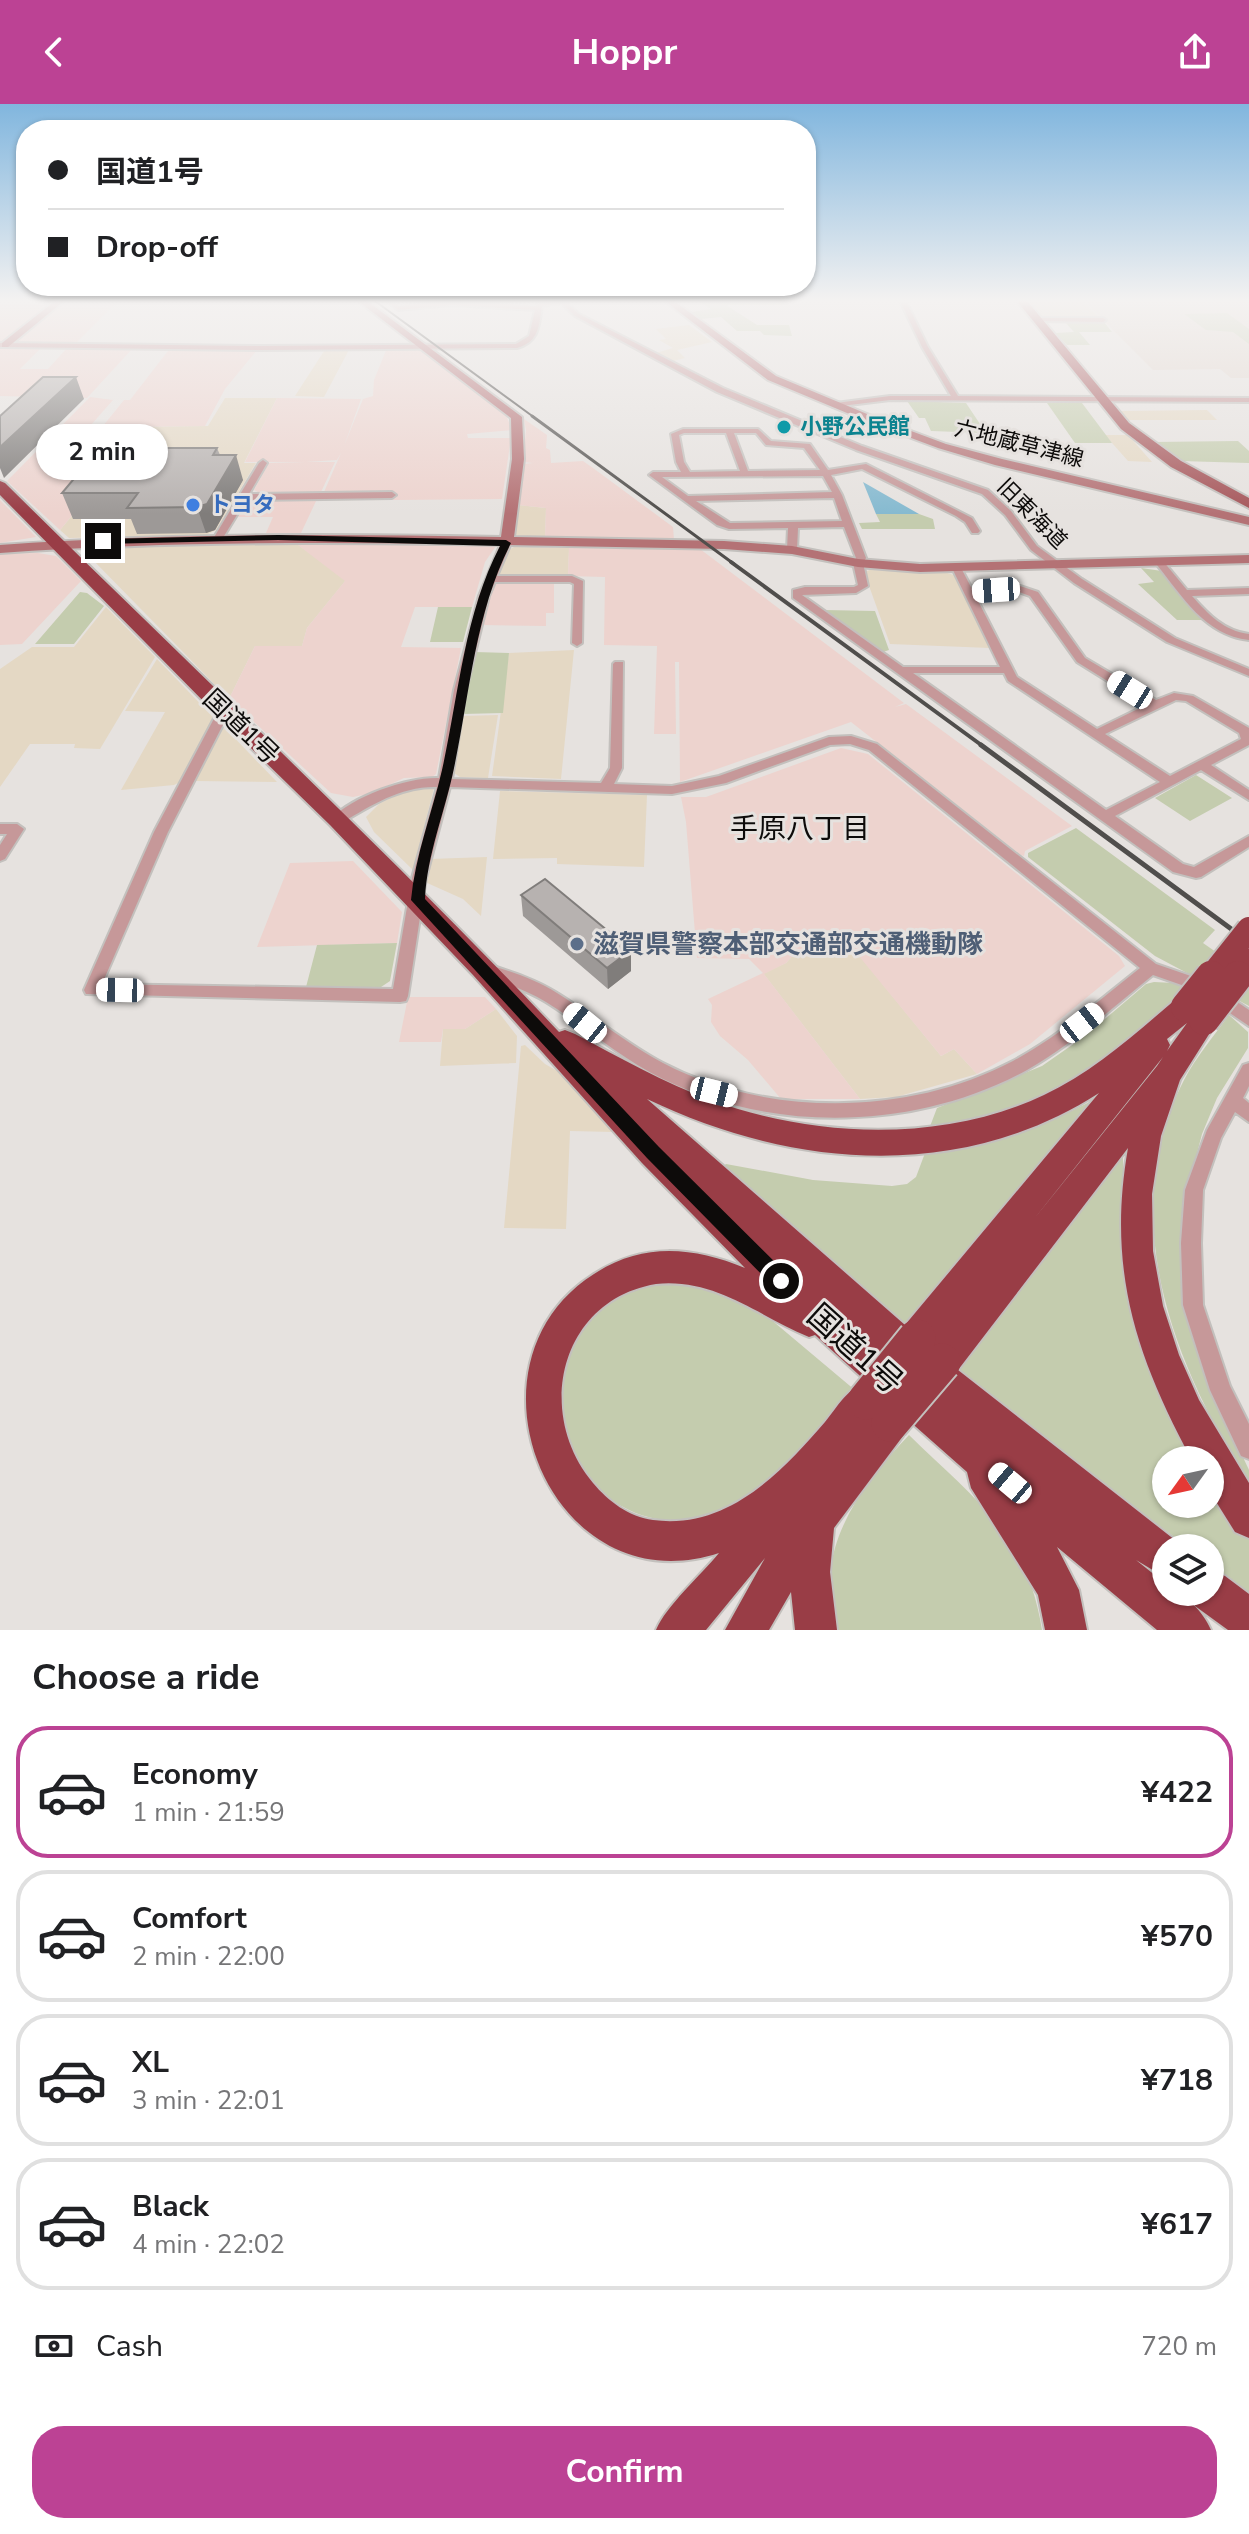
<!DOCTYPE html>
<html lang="en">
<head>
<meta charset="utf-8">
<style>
  :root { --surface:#fff; --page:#f6f6f6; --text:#202124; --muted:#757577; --line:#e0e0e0; --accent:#bc4294 }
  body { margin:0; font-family:"Nunito Sans","Noto Sans JP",sans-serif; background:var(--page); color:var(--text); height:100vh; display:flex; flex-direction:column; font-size:30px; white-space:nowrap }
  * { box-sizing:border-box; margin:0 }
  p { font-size:26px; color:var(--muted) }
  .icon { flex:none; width:44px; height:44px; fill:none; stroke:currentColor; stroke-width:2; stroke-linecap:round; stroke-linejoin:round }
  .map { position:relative; height:1526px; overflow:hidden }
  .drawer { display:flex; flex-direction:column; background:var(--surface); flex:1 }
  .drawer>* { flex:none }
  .guide { position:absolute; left:16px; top:16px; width:800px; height:176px; border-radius:32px; box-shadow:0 2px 6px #0004; display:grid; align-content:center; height:176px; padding:0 32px; background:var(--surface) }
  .needle { width:52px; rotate:237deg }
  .buttons { position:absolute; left:1152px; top:1342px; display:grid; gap:16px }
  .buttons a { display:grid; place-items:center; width:72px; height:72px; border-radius:50%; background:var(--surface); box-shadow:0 2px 6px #0004; font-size:40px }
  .end { position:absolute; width:36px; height:36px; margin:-18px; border:10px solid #0d0b0a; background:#fff; box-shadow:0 0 0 4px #fff }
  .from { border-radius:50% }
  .bubble { position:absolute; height:56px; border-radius:28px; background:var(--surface); box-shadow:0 2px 6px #0004; font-size:26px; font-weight:700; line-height:56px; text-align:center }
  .car { position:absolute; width:24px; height:48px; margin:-24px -12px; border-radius:10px; box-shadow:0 0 6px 2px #0007; background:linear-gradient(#fff 24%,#345 0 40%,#fff 0 76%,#345 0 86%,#fff 0) }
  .guide b { display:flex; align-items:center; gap:28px; height:76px; font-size:30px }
  .guide b+b { border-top:2px solid var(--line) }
  .guide i { width:20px; height:20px; background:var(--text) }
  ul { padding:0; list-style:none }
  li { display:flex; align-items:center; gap:24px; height:132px; margin:0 16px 12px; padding:0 16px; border:4px solid var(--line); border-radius:32px }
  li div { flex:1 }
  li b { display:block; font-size:30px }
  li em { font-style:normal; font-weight:700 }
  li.active { border-color:var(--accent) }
  li>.icon { width:72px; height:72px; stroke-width:1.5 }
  h2 { padding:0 32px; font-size:36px; line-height:96px }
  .pay { display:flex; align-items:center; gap:20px; height:88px; padding:0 32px; font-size:30px }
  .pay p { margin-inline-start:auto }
  .primary-button { display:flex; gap:16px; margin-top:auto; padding:16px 32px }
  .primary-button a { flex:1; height:92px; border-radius:32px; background:var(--accent); color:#fff; font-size:32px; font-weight:700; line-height:92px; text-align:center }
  header { display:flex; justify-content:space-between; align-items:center; height:104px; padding:0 32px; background:var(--accent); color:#fff; font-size:36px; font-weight:700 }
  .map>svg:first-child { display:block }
  .commercial { fill:#e4d8c4 }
  .industrial { fill:#edd3ce }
  .built { fill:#e1d6ce }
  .green { fill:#c4ccae }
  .water { fill:#86bad0 }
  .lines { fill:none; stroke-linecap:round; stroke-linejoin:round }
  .street-casing { stroke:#c3c0bd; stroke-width:4 }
  .secondary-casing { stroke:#c3c0bd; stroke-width:4 }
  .primary-casing { stroke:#c3c0bd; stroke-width:4 }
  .highway-casing { stroke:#c3c0bd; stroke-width:4 }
  .street { fill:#c69899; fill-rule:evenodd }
  .secondary { fill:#b47275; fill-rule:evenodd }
  .primary { fill:#a6575b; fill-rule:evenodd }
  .highway { fill:#993d46; fill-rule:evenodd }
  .rail-far3 { stroke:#504e4c; stroke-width:2 }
  .rail-far2 { stroke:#504e4c; stroke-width:3 }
  .rail-far1 { stroke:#504e4c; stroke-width:4 }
  .rail { stroke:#504e4c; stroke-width:5 }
  .highway-bridge-far2-casing { stroke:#c3c0bd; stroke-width:28; stroke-linecap:butt }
  .highway-bridge-far1-casing { stroke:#c3c0bd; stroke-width:34; stroke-linecap:butt }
  .highway-bridge-casing { stroke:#c3c0bd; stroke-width:41; stroke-linecap:butt }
  .highway-bridge-far2 { stroke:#993d46; stroke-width:24 }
  .highway-bridge-far1 { stroke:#993d46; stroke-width:30 }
  .highway-bridge { stroke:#993d46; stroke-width:37 }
  .wall { fill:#9d9997 }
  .shaded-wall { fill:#807d7b }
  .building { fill:#b7b2b0; stroke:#807d7b; stroke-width:2 }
  .route { fill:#0d0b0a }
  .culture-dot { fill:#0f9aa8; stroke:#e6e2df; stroke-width:3 }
  .shop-dot { fill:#3f7fe0; stroke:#e6e2df; stroke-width:3 }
  .service-dot { fill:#5c6f8a; stroke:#e6e2df; stroke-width:3 }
  .labels { text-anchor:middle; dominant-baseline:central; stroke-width:6; stroke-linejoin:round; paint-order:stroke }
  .far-culture-label { font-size:22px; font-weight:bold; fill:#0d838f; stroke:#e6e2df; text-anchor:start }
  .far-street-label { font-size:22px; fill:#0d0b0a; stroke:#e6e2df }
  .far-shop-label { font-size:22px; font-weight:bold; fill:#366cbe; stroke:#e6e2df; text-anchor:start }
  .street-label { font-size:26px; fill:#0d0b0a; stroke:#e6e2df }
  .service-label { font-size:26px; font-weight:bold; fill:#4e5e75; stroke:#e6e2df; text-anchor:start }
  .neighbourhood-label { font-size:28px; fill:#0d0b0a; stroke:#e6e2df }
  .near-street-label { font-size:32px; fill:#0d0b0a; stroke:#e6e2df }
</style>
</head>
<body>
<header><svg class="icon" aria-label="back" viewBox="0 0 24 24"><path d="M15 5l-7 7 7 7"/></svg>Hoppr<svg class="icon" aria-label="share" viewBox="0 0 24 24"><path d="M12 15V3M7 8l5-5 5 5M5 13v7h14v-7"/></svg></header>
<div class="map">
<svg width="1249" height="1526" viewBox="0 0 1249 1526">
  <rect width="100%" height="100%" fill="#e6e2df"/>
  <path class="commercial" d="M1028,197H1082L1101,215H1043Z
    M689,221L712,238L677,246L685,254L673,257L656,249L673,244L659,236L666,235L656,225Z
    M326,244H350L324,293L295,292Z
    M225,294H277L244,359H256L216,426L206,431L69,434L60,426L118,357L87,356L116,323L208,322Z
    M1207,306L1217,316H1128L1120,307Z
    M1105,331H1128L1152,358L1128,357Z
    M518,401L546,404L545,435L523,434L515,430Z
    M293,437L346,476L307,524L302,542H255L229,595L90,453L93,447L105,441Z
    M514,443L569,444L568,472H495L508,446Z
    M870,466L947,469L957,472L990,544L890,540L864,468Z
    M106,503L155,553L100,645L74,644L75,640H30L0,683V565L32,543H74Z
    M574,546L561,675L492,672L509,549Z
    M157,555L214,614L182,677L174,681L121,686L165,608L125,607Z
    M498,611L488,674L460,673L454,669L462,612Z
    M224,623L277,678L195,677Z
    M410,684H434L413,766L374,728L366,713L379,700Z
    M500,687L647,691L644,763L557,760V754L493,755Z
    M487,753L481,812L463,795L425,778L430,755Z
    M841,829L941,952L954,945L977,970L896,993L860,995L763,869L786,859L796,848Z
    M496,905L517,932L516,959L440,962L443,925H465Z
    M525,941L545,960L566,972L614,1028L570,1027L566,1125L504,1124L521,942Z"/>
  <path class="industrial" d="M116,199L76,239L14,238L62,200Z
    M0,200H53L0,239Z
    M43,242L20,265H48L69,242L134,243L87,294L0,292V243Z
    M171,243L257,246L225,285L205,322L116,323L87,356H118L60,426L7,377L90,293L113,296L90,322H103L124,296H130Z
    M387,244L421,246L506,311L512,326L467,330L468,334H511L502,395L393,396L395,388H324L341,349L337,356L306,358H335L321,388L260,389L254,386L269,359L306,358H245L277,294L361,295L344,342L363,295L373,292L374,276Z
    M524,315L547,331L546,344L550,346L551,359L583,357L593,364L673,423L674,436L545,435L546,404L518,401L523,360L533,359L523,358L526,326Z
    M317,395L301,429H266L273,413H238L247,399L256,396Z
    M0,396L36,433L0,439Z
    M294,438L496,442L485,458L472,503H415L401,543L461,544L436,670L432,673L404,674L372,689L353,693L331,689L229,595L255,542H302L307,524L345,477Z
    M569,444L700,445L904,599L895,603L906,600L1072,722L1025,747L1024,752L1021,751L851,618L680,678L679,558H675L676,630H654L657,542L604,541L605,473L568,472Z
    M38,449L56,452L81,477L22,540L0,541V450Z
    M500,477H554V509H546V522L482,521L494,480Z
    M841,644L868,650L1119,852L1125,862L1030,940L977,970L954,945L941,952L840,829L796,848L786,859L764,870L860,995H781L748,956L720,932L711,918L712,901L708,895L763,869L749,855L697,854L686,718L681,693H706Z
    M353,757L402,808L397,839L257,843L290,759Z
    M408,893H485L496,905L465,925H443L441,938H399Z"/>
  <path class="built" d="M1084,197H1249V274H1231L1220,265L1153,266Z"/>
  <path class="green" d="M698,197H783L784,201H726L757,221H789L792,232L764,231L760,227H737L721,213L701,215L692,208L711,205Z
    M1227,209L1249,225V240L1233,228L1206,226L1184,210Z
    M1065,218H1104L1112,228H1079L1090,241H1067L1055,229L1074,228Z
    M907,297L966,299L986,329L931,327L925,314H919Z
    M1047,299H1082L1112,339H1075Z
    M1238,337L1249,347V359L1180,357L1153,338Z
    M876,410H919L933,415L935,425H862L859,419L880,418Z
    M1141,464L1162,467L1204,516H1177L1138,480L1154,478Z
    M80,488L87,489L104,502L74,540H35Z
    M438,503H472L463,538H430Z
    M824,506L875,507L889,546L883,548Z
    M475,548L509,549L503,609L462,610Z
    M1196,671L1232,694L1190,717L1155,694Z
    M1076,724L1215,826L1203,839L1249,871V902L1155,852L1028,753V749Z
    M397,839L390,877L381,883H306L317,841Z
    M1154,878L1174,879L1185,885C1138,939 1066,995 996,1013C974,1019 951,1021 929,1025L937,1004L1042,962L1085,932L1146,880Z
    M1229,911L1248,928V944L1217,994L1202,1030L1187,1088L1183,1187L1192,1234L1209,1281L1249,1366V1379C1174,1262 1114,1111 1184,976C1196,953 1214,932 1229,911Z
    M1097,994L904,1228L718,1066L726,1060L813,1076L892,1082L907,1080L916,1073L925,1049C991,1041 1038,1025 1097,994Z
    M1123,1048L1124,1150L1202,1356H1166V1400H1210V1370L1249,1430V1489L1210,1460V1444H1189L954,1268Z
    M688,1176L762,1208L856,1287C829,1321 802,1352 769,1380C762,1387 754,1395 746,1399C730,1407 705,1416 688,1417C556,1425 510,1239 634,1182C648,1175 672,1177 688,1176Z
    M909,1331C974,1395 1027,1429 1042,1526H834C832,1508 829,1488 830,1470C835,1416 873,1369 909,1331Z"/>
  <path class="water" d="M863,378L919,410H876Z"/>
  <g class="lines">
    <defs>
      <path id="street" d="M386,197H393L399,202L451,197L536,202L537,200L565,197L579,210L723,284L862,342L988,386L1011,407L1037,442L1082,475L1175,534L1249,565V572L1167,538L1074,479L1031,446L1005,411L982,390L856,346L717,288L575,212L561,199L542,202C539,222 539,238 517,244L262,246L0,243V239L262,242L516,240L529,232L535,206L451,201L398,206Z
        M900,197H906L928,243L958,292L1249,294V298L890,296L833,303V299H836L890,292H951L922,243Z
        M1038,214H1103L1106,216L1103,218L1036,217Z
        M683,325H758L771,337L810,340L828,366L866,360L972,414L980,427L978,429H972L965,418L956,412L862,365L831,371L842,391L866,454L863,459L868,482L856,489L802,491L903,563H1000L952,464L960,462L972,485L1020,482L1038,488L1085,554L1156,596L1174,589L1193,592L1249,624V641L1211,661L1249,686V696L1201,666L1115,712L1183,760L1194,763L1249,732V743L1201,773L1196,774L1173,768L793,494V486L805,483H854L858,481L853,459L856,454L844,423L798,424L797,446L792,449L787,446L788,424L729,425L717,421L649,371L653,368H681L676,358L671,330ZM684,329H726L740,367L690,368L684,358L679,331ZM734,329H756L766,341L804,344L820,366L748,367ZM823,372L832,388L688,392L662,373ZM834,394L842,417L730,419L696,397ZM1019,488L1030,492L1077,558L1146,601L1097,625L1017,573L975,491ZM913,569H1004L1008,577L1160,678L1106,706ZM1176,596L1186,597L1239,629L1241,635L1170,672L1105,630Z
        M263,356L267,359L249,390L392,388L396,391L392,394L246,396L221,437H215L213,435L259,359Z
        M506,436L511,439L497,472H572L583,477L582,539L577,542L572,539L574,480L570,478H495L489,492L466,586L452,675L601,679L610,664L613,560L615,558H623L622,664L614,680L672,682L719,672L829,633L851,632L877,640L1156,860L1208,878L1249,906V922L1196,886L1153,871C1112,904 1073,940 1027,966C917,1026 775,1030 663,975C620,954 586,923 546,898C527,886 505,880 485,871L482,867L485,863L490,861C512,868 537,876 557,889C593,911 625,939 663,959C768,1014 909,1012 1013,957C1060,932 1099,896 1140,864L869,646L850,640L830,641L726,679L672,690L450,683L426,774L408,892L406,897L400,898L86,890L84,886L154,728L218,607L224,603L230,607L168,728L102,880L393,885L412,774L437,683C401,682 372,701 343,718L338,720L331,715C353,692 408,673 439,674L454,586L479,492L501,439Z
        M1157,457H1163L1187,486L1249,484V490L1192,492C1208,510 1224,527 1249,530V536C1205,531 1183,493 1157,461Z
        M0,720H17L24,725L5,755L0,757V741L7,730H0Z
        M1249,959V982L1243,994L1249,999V1018L1235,1008L1221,1034L1203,1086L1201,1139L1203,1201L1230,1282L1249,1320V1355L1241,1352L1210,1286L1183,1201L1181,1139L1185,1086L1207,1026L1243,961Z"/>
      <path id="secondary" d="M55,197H64L8,243H2V239Z
        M358,197H367L522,313L524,355L514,433L724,437L792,442L858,455L920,460L1249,451V459L920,468L858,463L792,450L724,445C482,441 242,432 0,449V441C167,429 333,430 501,433L512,355L511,314Z
        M665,197H674L776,272L879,315L946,340L1002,355L1249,413V421L995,361L938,344L871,319L768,276Z"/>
      <path id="primary" d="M1017,197H1027L1129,319L1181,357L1249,394V404L1171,363L1121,325Z"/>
      <path id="highway" d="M0,377L5,379C190,562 380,739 559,928L565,926L575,930C619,953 664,979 711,996C815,1034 942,1039 1044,991C1093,968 1135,930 1176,895L1186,892L1196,895L1200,903L1198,907L1204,905L1214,908L1218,916L1180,976L1161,1032L1152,1090L1153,1147L1163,1202L1179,1251L1199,1296L1249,1379V1434L1235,1428L1210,1388V1356H1192C1135,1251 1107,1164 1128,1044L958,1266L1180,1440L1182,1444H1166V1474L1136,1456L1166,1480V1488C1186,1488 1204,1509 1211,1526H1157L1057,1443L1079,1486L1087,1526H1045L1038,1491L971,1384L967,1368L907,1315L909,1319L903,1332L834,1424L830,1468L837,1526H795L791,1488L769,1526H725L765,1454L706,1526H656C666,1502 701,1471 719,1449C551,1504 452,1260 594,1170C643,1138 693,1143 745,1164L642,1059L473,871L330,721L217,611L0,391ZM1187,919L1167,947L1170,941L1167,935ZM1163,953L1157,962L1034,1115ZM1099,989L905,1221L647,995C791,1064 959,1079 1099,989ZM656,1180C716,1174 758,1212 809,1233L815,1231L869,1280C849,1280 837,1304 825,1318C781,1369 727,1426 653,1416C629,1413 608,1397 593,1379C534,1309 560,1196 656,1180ZM882,1292L892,1301L881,1304Z
        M1210,1466L1225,1472L1249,1490V1526H1228L1195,1502L1190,1488H1210Z"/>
    </defs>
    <use href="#street" class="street-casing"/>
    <use href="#secondary" class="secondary-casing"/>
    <use href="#primary" class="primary-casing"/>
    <use href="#highway" class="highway-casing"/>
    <use href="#street" class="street"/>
    <use href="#secondary" class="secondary"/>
    <use href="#primary" class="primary"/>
    <use href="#highway" class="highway"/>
    <path class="rail-far3" d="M375,197L535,314"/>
    <path class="rail-far2" d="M532,312L734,460"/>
    <path class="rail-far1" d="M731,458L984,643"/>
    <path class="rail" d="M981,641L1249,838"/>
    <defs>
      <path id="highway-bridge-far2" d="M1210,874L1249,825
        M1236,874L1249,857"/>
      <path id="highway-bridge-far1" d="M1186,903L1211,872
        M1204,916L1238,872"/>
      <path id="highway-bridge" d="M866,1297L917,1234
        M890,1319L942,1258"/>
    </defs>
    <use href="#highway-bridge-far2" class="highway-bridge-far2-casing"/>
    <use href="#highway-bridge-far1" class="highway-bridge-far1-casing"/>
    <use href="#highway-bridge" class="highway-bridge-casing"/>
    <use href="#highway-bridge-far2" class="highway-bridge-far2"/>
    <use href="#highway-bridge-far1" class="highway-bridge-far1"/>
    <use href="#highway-bridge" class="highway-bridge"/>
  </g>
  <path class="wall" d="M130,344H217L220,351L243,376L215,426L206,429L137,430L131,415H73L62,389Z
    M521,791L631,867L608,885L523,812Z"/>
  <path class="shaded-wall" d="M76,273L84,295L4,374L0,364V343Z
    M126,334L135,359L118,344Z
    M236,351L243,376L215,426L206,429L197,403Z
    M631,846V867L608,885L607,864Z"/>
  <path class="building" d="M43,273H76L0,343V312Z
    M108,334H126L118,344H217L213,351H236L207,400L197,403L127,404L138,389H62Z
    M545,775L631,846L607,864L521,791Z"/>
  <linearGradient id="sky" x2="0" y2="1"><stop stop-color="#81b6de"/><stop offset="0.48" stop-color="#f4f2f1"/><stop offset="1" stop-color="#f4f2f1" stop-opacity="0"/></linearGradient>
  <rect width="1249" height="410" fill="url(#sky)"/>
  <path class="route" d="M278,431L506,436L511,439C475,509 470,588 454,664C445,708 427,750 425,795L659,1043L788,1171L791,1177L788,1184L781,1186L775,1184L647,1054L411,796C415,752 432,709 442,666C459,590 464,511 500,442L278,436L103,440L98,437L103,435Z"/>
  <circle class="culture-dot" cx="784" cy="323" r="8"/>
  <circle class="shop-dot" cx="193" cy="401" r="8"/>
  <circle class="service-dot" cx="577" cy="840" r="8"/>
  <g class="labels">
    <g class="far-culture-label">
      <text x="800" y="323">小野公民館</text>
    </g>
    <g class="far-street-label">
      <text transform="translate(1019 340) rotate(14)">六地蔵草津線</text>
      <text transform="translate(1032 410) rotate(45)">旧東海道</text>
    </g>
    <g class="far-shop-label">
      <text x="209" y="401">トヨタ</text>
    </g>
    <g class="street-label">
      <text transform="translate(241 623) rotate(44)">国道1号</text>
    </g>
    <g class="service-label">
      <text x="593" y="840">滋賀県警察本部交通部交通機動隊</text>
    </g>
    <g class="neighbourhood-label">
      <text x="800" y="725">手原八丁目</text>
    </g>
    <g class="near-street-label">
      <text transform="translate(855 1245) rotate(42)">国道1号</text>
    </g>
  </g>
</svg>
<div class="buttons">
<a><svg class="needle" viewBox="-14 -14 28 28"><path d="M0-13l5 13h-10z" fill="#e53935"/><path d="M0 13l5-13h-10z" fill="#757577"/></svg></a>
<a><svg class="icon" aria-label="layers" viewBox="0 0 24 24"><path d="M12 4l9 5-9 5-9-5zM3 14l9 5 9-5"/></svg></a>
</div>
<i class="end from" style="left:781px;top:1177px"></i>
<i class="end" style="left:103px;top:437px"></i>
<div class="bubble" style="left:36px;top:320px;width:132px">2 min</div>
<i class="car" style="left:996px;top:486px;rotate:266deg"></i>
<i class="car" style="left:1130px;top:586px;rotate:302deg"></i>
<i class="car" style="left:120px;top:886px;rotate:271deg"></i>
<i class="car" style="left:585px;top:919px;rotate:309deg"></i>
<i class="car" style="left:1082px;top:919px;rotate:52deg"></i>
<i class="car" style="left:714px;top:988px;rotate:104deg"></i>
<i class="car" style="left:1010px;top:1379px;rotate:310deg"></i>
<div class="guide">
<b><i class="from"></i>国道1号</b>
<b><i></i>Drop-off</b>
</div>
</div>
<section class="drawer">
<h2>Choose a ride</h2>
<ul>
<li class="active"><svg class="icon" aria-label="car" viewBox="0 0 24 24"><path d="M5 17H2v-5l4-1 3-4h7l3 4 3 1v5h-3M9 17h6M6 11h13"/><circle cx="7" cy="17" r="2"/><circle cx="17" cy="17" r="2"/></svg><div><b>Economy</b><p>1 min · 21:59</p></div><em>¥422</em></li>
<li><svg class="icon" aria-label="car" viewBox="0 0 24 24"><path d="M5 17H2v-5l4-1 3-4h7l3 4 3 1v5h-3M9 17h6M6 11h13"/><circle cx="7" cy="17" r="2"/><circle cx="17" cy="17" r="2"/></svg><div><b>Comfort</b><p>2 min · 22:00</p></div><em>¥570</em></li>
<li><svg class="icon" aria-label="car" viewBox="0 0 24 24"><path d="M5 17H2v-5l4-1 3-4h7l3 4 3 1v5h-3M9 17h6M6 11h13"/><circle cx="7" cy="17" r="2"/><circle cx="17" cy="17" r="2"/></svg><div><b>XL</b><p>3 min · 22:01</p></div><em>¥718</em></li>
<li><svg class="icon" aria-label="car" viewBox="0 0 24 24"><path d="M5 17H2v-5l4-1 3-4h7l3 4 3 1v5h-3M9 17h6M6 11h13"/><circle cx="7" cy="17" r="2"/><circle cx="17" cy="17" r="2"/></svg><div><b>Black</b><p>4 min · 22:02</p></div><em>¥617</em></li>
</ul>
<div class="pay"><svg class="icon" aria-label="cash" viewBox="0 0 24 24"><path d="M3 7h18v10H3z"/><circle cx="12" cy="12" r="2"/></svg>Cash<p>720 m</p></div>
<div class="primary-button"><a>Confirm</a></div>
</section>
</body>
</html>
